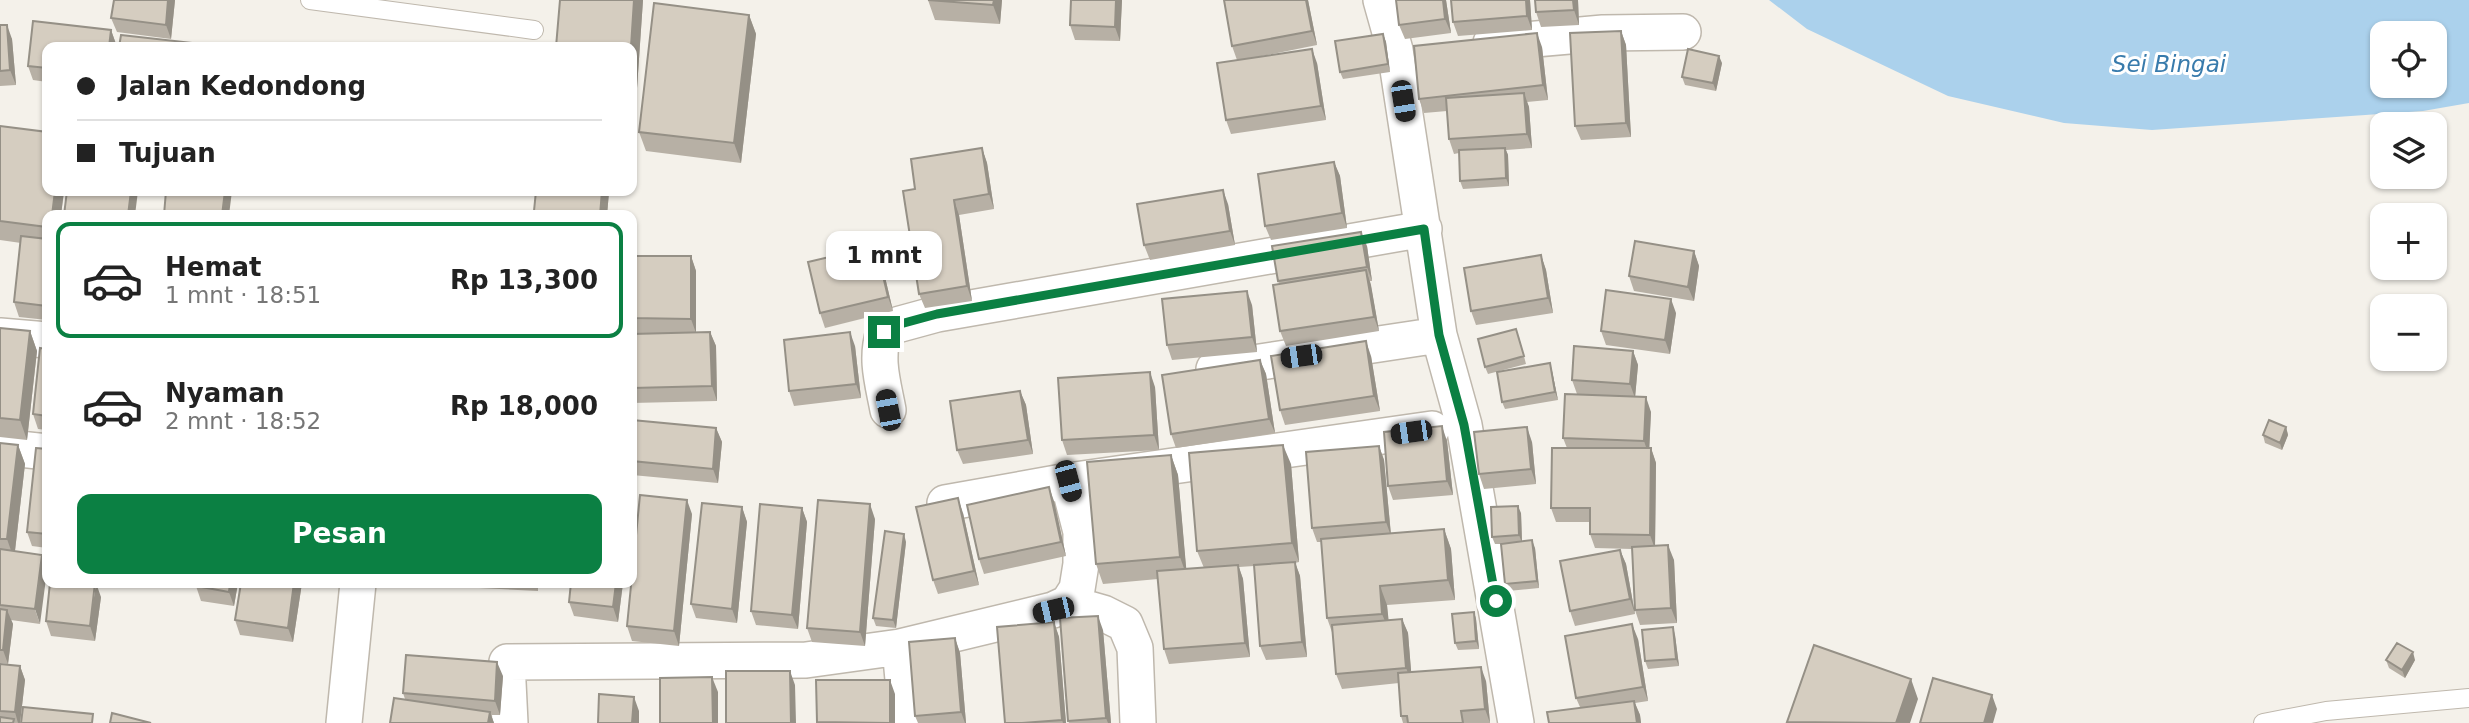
<!DOCTYPE html>
<html lang="id">
<head>
<meta charset="utf-8">
<style>
  :root { --surface:#fff; --page:#f2f2f2; --text:#222; --muted:#767676; --line:#e0e0e0; --accent:#0b8043 }
  body { margin:0; font-family:"DejaVu Sans",sans-serif; background:var(--page); color:var(--text); height:100vh; display:flex; flex-direction:column; font-size:26px; white-space:nowrap }
  * { box-sizing:border-box; margin:0 }
  p { font-size:23px; color:var(--muted) }
  .icon { flex:none; width:38px; height:38px; fill:none; stroke:currentColor; stroke-width:2; stroke-linecap:round; stroke-linejoin:round }
  .map { position:relative; flex:1; overflow:hidden }
  .panel { position:absolute; left:42px; top:210px; width:595px; height:378px; display:flex; flex-direction:column; background:var(--surface); border-radius:14px; box-shadow:0 2px 5px #0004 }
  .panel>* { flex:none }
  .hud { position:absolute; left:42px; top:42px; width:595px; height:154px; border-radius:14px; box-shadow:0 2px 5px #0004; display:grid; align-content:center; height:154px; padding:0 35px; background:var(--surface) }
  .fabs { position:absolute; left:2370px; top:21px; display:grid; gap:14px }
  .fabs a { display:grid; place-items:center; width:77px; height:77px; border-radius:14px; background:var(--surface); box-shadow:0 2px 5px #0004; font-size:35px }
  .end { position:absolute; width:32px; height:32px; margin:-16px; border:9px solid #0b8043; background:#fff; box-shadow:0 0 0 4px #fff }
  .from { border-radius:50% }
  .bubble { position:absolute; height:49px; border-radius:14px; background:var(--surface); box-shadow:0 2px 5px #0004; font-size:23px; font-weight:800; line-height:49px; text-align:center }
  .car { position:absolute; width:21px; height:42px; margin:-21px -10px; border-radius:9px; box-shadow:0 0 5px 2px #0007; background:linear-gradient(#222 24%,#8ab4d8 0 40%,#222 0 76%,#8ab4d8 0 86%,#222 0) }
  .hud b { display:flex; align-items:center; gap:24px; height:66px; font-size:26px }
  .hud b+b { border-top:2px solid var(--line) }
  .hud i { width:18px; height:18px; background:var(--text) }
  ul { padding:12px 0 0; list-style:none }
  li { display:flex; align-items:center; gap:21px; height:116px; margin:0 14px 10px; padding:0 21px; border:4px solid transparent; border-radius:14px }
  li div { flex:1 }
  li b { display:block; font-size:26px }
  li em { font-style:normal; font-weight:800 }
  li.active { border-color:var(--accent) }
  li>.icon { width:63px; height:63px; stroke-width:1.5 }
  .primary-button { display:flex; gap:14px; margin-top:auto; padding:14px 35px }
  .primary-button a { flex:1; height:80px; border-radius:14px; background:var(--accent); color:#fff; font-size:28px; font-weight:800; line-height:80px; text-align:center }
  .map>svg:first-child { display:block }
  .water { fill:#abd1ec; fill-rule:evenodd }
  .lines { fill:none; stroke-linecap:round; stroke-linejoin:round }
  .service-casing { stroke:#bfb8ad; stroke-width:20 }
  .minor-casing { stroke:#bfb8ad; stroke-width:38 }
  .service { stroke:#fff; stroke-width:18 }
  .minor { stroke:#fff; stroke-width:35 }
  .wall { fill:#b7b0a5 }
  .shaded-wall { fill:#959086 }
  .building { fill:#d5cdc0; stroke:#959086; stroke-width:2 }
  .route { stroke:#0b8043; stroke-width:9 }
  .labels { text-anchor:middle; dominant-baseline:central; stroke-width:6; stroke-linejoin:round; paint-order:stroke }
  .water-label { font-size:23px; font-style:italic; fill:#387bac; stroke:#fff }
</style>
</head>
<body>
<div class="map">
<svg width="2469" height="723" viewBox="0 0 2469 723">
  <rect width="100%" height="100%" fill="#f4f1ea"/>
  <path class="water" d="M1769,0H2469V103L2423,111L2152,130L2064,123L1948,96L1807,29ZM2382,33H2434V86H2382Z"/>
  <g class="lines">
    <defs>
      <path id="service" d="M310,0L534,30
        M2263,723L2326,711L2469,698"/>
      <path id="minor" d="M1381,0L1395,50L1439,335L1464,425L1516,723
        M1491,43L1603,33L1683,32
        M0,336L47,340
        M1214,369L1439,335
        M888,410C883,383 875,359 884,332L893,326L937,314L1424,229
        M0,447L47,452
        M945,503L1068,481L1432,429
        M1068,603L1103,613L1125,624L1135,648L1138,723
        M900,647L907,723
        M344,723L358,583
        M510,723L507,662L806,660L900,647L1053,610L1068,603L1077,589L1081,564V532L1068,481"/>
    </defs>
    <use href="#service" class="service-casing"/>
    <use href="#minor" class="minor-casing"/>
    <use href="#service" class="service"/>
    <use href="#minor" class="minor"/>
  </g>
  <path class="wall" d="M175,0L171,39L117,32L111,18Z
    M560,0H643L637,88H632V47Z
    M928,0H1002L1000,24L935,20Z
    M1122,0L1120,41L1075,40L1070,25Z
    M1308,0L1317,45L1247,59L1317,63L1326,120L1231,134L1226,120L1237,60L1232,46Z
    M1446,0L1451,33L1405,39L1399,25Z
    M1451,0H1530L1532,30L1458,36L1453,22Z
    M1578,0L1579,25L1541,27L1536,12Z
    M749,15L756,34L741,163L646,151L639,132Z
    M33,21L111,30L116,44V47H47V82L33,80L28,66Z
    M0,25L12,39L16,85L0,86Z
    M1621,31L1626,45L1631,137L1581,140L1575,126Z
    M1383,34L1386,42L1390,72L1343,79L1340,72Z
    M1542,47L1548,100L1527,102L1529,107L1532,148L1506,150L1508,155L1509,186L1463,189L1460,181L1459,153L1454,154L1449,139L1447,111L1424,113L1419,99Z
    M1722,63L1716,91L1685,85L1682,77Z
    M0,126L47,191H64L61,215H47V320L19,317L14,302L21,243L0,240Z
    M982,148L987,163L994,209L959,215L972,301L925,308L919,294L915,189Z
    M1334,162L1340,176L1347,228L1271,240L1265,226Z
    M609,192L607,215H535L534,211Z
    M1228,204L1235,245L1150,260L1144,245Z
    M1367,246L1372,281H1370L1379,331L1286,346L1280,331L1279,284L1278,281Z
    M1694,251L1699,266L1694,301L1634,291L1629,276Z
    M1541,255L1546,270L1553,313L1476,325L1471,311Z
    M632,256H691L696,271V332H710L716,346L717,401L632,403V334L670,333H632Z
    M881,260L893,311L825,328L820,313Z
    M1252,305L1257,352L1172,360L1167,345Z
    M1676,313L1670,354L1606,345L1601,331Z
    M0,328L30,331L37,351L27,440L0,437Z
    M1519,337L1526,364L1488,374L1485,367Z
    M855,346L861,398L794,406L789,391Z
    M47,349V430L38,429L33,414Z
    M1633,351L1638,365L1635,397L1651,412L1649,448H1651L1656,463L1655,546L1674,560L1677,623L1640,625L1635,610L1632,549L1595,548L1590,534V522H1556L1551,508L1567,448L1563,438L1577,394L1572,380Z
    M1371,356L1380,411L1285,425L1280,410Z
    M1260,360L1266,374L1275,433L1176,448L1171,434Z
    M1552,371L1558,400L1505,409L1502,402Z
    M1155,387L1159,450L1067,455L1062,440Z
    M1020,391L1026,405L1033,454L963,464L957,450Z
    M632,420L716,428L722,442L718,483L632,475Z
    M2286,427L2288,435L2282,450L2265,443L2263,435Z
    M1447,441L1453,495L1393,500L1388,486Z
    M1532,442L1536,484L1484,489L1479,474Z
    M0,443L18,445L25,464L15,551L40,624L11,620L13,624L8,664L0,663Z
    M1379,446L1384,460L1391,534L1444,529L1451,549L1455,600L1387,605L1388,620L1402,619L1408,633L1411,672L1486,681L1490,723H1403L1401,716L1399,683L1342,689L1336,674L1333,635L1327,618L1321,542H1317L1312,528Z
    M47,449V548L32,546L27,532Z
    M1171,455L1178,475L1186,569L1204,568L1197,551L1291,464L1299,562L1295,563L1300,576L1307,657L1266,660L1260,646L1254,566L1239,567L1243,579L1250,657L1169,664L1164,649L1158,579L1103,584L1096,564Z
    M1054,501L1066,556L984,574L979,559Z
    M742,507L747,522L737,623L696,618L691,604Z
    M802,508L807,522L798,629L756,625L751,611Z
    M963,513L979,585L938,594L933,580Z
    M1521,513L1522,541L1535,548L1539,588L1508,591L1505,584L1501,544H1495L1492,537Z
    M692,514L679,646L632,641L627,626Z
    M875,519L865,646L812,642L807,628Z
    M906,542L896,628L876,626L873,618Z
    M1620,550L1626,564L1635,614L1575,626L1570,611Z
    M197,583H238L234,606L201,601L196,586Z
    M302,583L293,642L240,635L235,620Z
    M416,583H538V591L417,585Z
    M571,583H623L618,622L574,616L569,602Z
    M101,597L95,641L51,636L46,621Z
    M1474,612L1476,619L1479,649L1458,650L1455,643Z
    M1054,622L1059,637L1066,723H1005Z
    M1103,630L1111,723H1069L1068,721Z
    M1675,635L1679,666L1648,669L1645,661Z
    M955,638L960,653L966,723H918L915,716Z
    M1638,639L1648,701L1635,703L1640,715L1641,723H1549L1580,707L1576,698Z
    M2386,660H2415L2405,678L2389,668Z
    M0,664L20,666L25,680L20,723H0Z
    M503,676L500,715H491L494,723H390L405,699L403,693Z"/>
  <path class="shaded-wall" d="M168,0H175L171,39L166,25Z
    M634,0H643L637,88L632,75L631,47Z
    M994,0H1002L1000,24L993,5Z
    M1116,0H1122L1120,41L1115,27Z
    M1306,0H1308L1317,45L1312,31Z
    M1443,0H1446L1451,33L1445,19Z
    M1526,0H1530L1532,30L1527,16Z
    M1573,0H1578L1579,25L1574,10Z
    M749,15L756,34L741,163L734,143Z
    M7,25L12,39L16,85L10,70Z
    M111,30L116,44V47H109Z
    M1621,31L1626,45L1631,137L1626,123Z
    M1537,33L1542,47L1548,100L1543,85Z
    M1383,34L1386,42L1390,72L1388,64Z
    M1312,49L1317,63L1326,120L1321,106Z
    M1719,56L1722,63L1716,91L1713,83Z
    M1524,93L1529,107L1532,148L1527,134Z
    M982,148L987,163L994,209L989,194Z
    M1505,148L1508,155L1509,186L1506,178Z
    M1334,162L1340,176L1347,228L1342,213Z
    M1223,190L1228,204L1235,245L1230,231Z
    M55,191H64L61,215H52Z
    M131,191H138L135,215H128Z
    M225,191H232L229,215H222Z
    M602,191H608L609,192L607,215H600Z
    M954,200L959,215L972,301L967,286Z
    M1361,232L1367,246L1372,281L1367,267Z
    M876,246L881,260L893,311L888,297Z
    M1694,251L1699,266L1694,301L1688,287Z
    M1541,255L1546,270L1553,313L1548,298Z
    M691,256L696,271V333L691,319Z
    M1366,270L1371,285L1379,331L1374,317Z
    M1247,291L1252,305L1257,352L1252,337Z
    M1671,299L1676,313L1670,354L1665,340Z
    M30,331L37,351L27,440L20,420Z
    M710,332L716,346L717,401L712,386Z
    M850,332L855,346L861,398L856,384Z
    M1366,341L1371,356L1380,411L1374,396Z
    M1633,351L1638,365L1635,398L1630,384Z
    M1260,360L1266,374L1275,433L1269,419Z
    M1550,363L1552,371L1558,400L1555,392Z
    M1150,372L1155,387L1159,450L1154,435Z
    M1020,391L1026,405L1033,454L1028,440Z
    M1646,397L1651,412L1649,456L1644,441Z
    M1442,426L1447,441L1453,495L1447,481Z
    M1527,427L1532,442L1536,484L1531,469Z
    M2286,427L2288,435L2282,450L2280,443Z
    M716,428L722,442L718,483L713,469Z
    M18,445L25,464L14,559L7,539Z
    M1283,445L1291,464L1299,562L1292,543Z
    M1379,446L1384,460L1391,536L1386,522Z
    M1651,448L1656,463L1655,549L1650,535Z
    M1171,455L1178,475L1187,577L1180,557Z
    M1049,487L1054,501L1066,556L1061,542Z
    M958,498L963,513L979,585L974,571Z
    M687,500L692,514L679,646L674,631Z
    M870,504L875,519L865,646L860,632Z
    M1518,506L1521,513L1522,543L1519,535Z
    M742,507L747,522L737,623L732,609Z
    M802,508L807,522L798,629L792,615Z
    M1444,529L1451,549L1455,600L1448,580Z
    M904,534L906,542L896,628L893,620Z
    M1532,540L1535,548L1539,588L1537,581Z
    M1668,545L1674,560L1677,623L1671,608Z
    M1620,550L1626,564L1635,614L1630,599Z
    M42,555L47,571L40,624L35,609Z
    M1295,562L1300,576L1307,657L1302,642Z
    M1238,565L1243,579L1250,657L1245,643Z
    M96,583L101,597L95,641L90,626Z
    M230,583H238L234,606L229,592Z
    M294,583H302L293,642L288,628Z
    M616,583H623L618,622L613,607Z
    M1380,586L1387,605L1390,633L1382,614Z
    M7,610L13,624L8,664L3,650Z
    M1474,612L1476,619L1479,649L1476,641Z
    M1098,616L1103,630L1111,723H1108L1106,718Z
    M1402,619L1408,633L1412,682L1406,668Z
    M1054,622L1059,637L1066,723H1063L1062,720Z
    M1632,624L1638,639L1648,701L1643,687Z
    M1673,627L1675,635L1679,666L1676,659Z
    M955,638L960,653L966,723H965L961,712Z
    M2413,652L2415,660L2405,678L2402,670Z
    M497,662L503,676L500,715L495,701Z
    M20,666L25,680L20,723H18L15,712Z
    M1481,667L1486,681L1490,723L1485,709Z
    M790,671L795,685L796,723H791Z
    M712,677L718,692V723H713Z
    M1911,679L1918,699L1910,723H1896Z
    M890,680L895,694V723H890Z
    M1992,695L1997,709L1993,723H1984Z
    M634,697L639,711V723H632Z
    M1634,701L1640,715L1641,723H1637Z
    M490,712L494,723H488Z"/>
  <path class="building" d="M114,0H168L166,25L111,18Z
    M560,0H634L631,47H556Z
    M928,0H994L993,5Z
    M1071,0H1116L1115,27L1070,25Z
    M1224,0H1306L1312,31L1232,46Z
    M1396,0H1443L1445,19L1399,25Z
    M1451,0H1526L1527,16L1453,22Z
    M1535,0H1573L1574,10L1536,12Z
    M654,3L749,15L734,143L639,132Z
    M33,21L111,30L109,47H47V68L28,66Z
    M0,25H7L10,70L0,71Z
    M1621,31L1626,123L1575,126L1570,33Z
    M1537,33L1543,85L1419,99L1414,46Z
    M1383,34L1388,64L1340,72L1335,41Z
    M121,35L202,44L201,47H119Z
    M1312,49L1321,106L1226,120L1217,63Z
    M1688,49L1719,56L1713,83L1682,77Z
    M1524,93L1527,134L1449,139L1446,98Z
    M0,126L47,132V191H55L52,215H47V227L0,221Z
    M982,148L989,194L954,200L967,286L919,294L903,191L915,189L911,159Z
    M1505,148L1506,178L1460,181L1459,150Z
    M1334,162L1342,213L1265,226L1258,174Z
    M1223,190L1230,231L1144,245L1137,204Z
    M67,191H131L128,215H64Z
    M166,191H225L222,215H164Z
    M536,191H602L600,215H578L534,211Z
    M1361,232L1367,267L1278,281L1272,246Z
    M21,236L47,239V306L14,302Z
    M1635,241L1694,251L1688,287L1629,276Z
    M876,246L888,297L820,313L808,262Z
    M1541,255L1548,298L1471,311L1464,268Z
    M632,256H691V319L632,318Z
    M1366,270L1374,317L1280,331L1273,285Z
    M1606,290L1671,299L1665,340L1601,331Z
    M1247,291L1252,337L1167,345L1162,299Z
    M0,328L30,331L20,420L0,418Z
    M1516,329L1524,356L1485,367L1478,339Z
    M710,332L712,386L632,388V334Z
    M850,332L856,384L789,391L784,340Z
    M1366,341L1374,396L1280,410L1271,356Z
    M1574,346L1633,351L1630,384L1572,380Z
    M40,348L47,349V416L33,414Z
    M1260,360L1269,419L1171,434L1162,375Z
    M1550,363L1555,392L1502,402L1497,372Z
    M1150,372L1154,435L1062,440L1058,378Z
    M1020,391L1028,440L957,450L950,401Z
    M1565,394L1646,397L1644,441L1563,438Z
    M632,420L716,428L713,469L632,461Z
    M2269,420L2286,427L2280,443L2263,435Z
    M1442,426L1447,481L1388,486L1384,432Z
    M1527,427L1531,469L1479,474L1474,432Z
    M0,443L18,445L7,539H0Z
    M1283,445L1292,543L1197,551L1189,453Z
    M1379,446L1386,522L1312,528L1306,452Z
    M36,448L47,449V534L27,532Z
    M1552,448H1651L1650,535L1590,534V508H1551Z
    M1171,455L1180,557L1096,564L1087,462Z
    M1049,487L1061,542L979,559L967,505Z
    M640,495L687,500L674,631L627,626Z
    M958,498L974,571L933,580L916,507Z
    M818,500L870,504L860,632L807,628Z
    M702,503L742,507L732,609L691,604Z
    M760,504L802,508L792,615L751,611Z
    M1518,506L1519,535L1492,537L1491,507Z
    M1444,529L1448,580L1380,586L1382,614L1327,618L1321,539Z
    M885,531L904,534L893,620L873,618Z
    M1532,540L1537,581L1505,584L1501,544Z
    M1668,545L1671,608L1635,610L1632,547Z
    M0,549L42,555L35,609L0,605Z
    M1620,550L1630,599L1570,611L1560,561Z
    M1295,562L1302,642L1260,646L1254,565Z
    M1238,565L1245,643L1164,649L1157,571Z
    M50,583H95L90,626L46,621Z
    M197,583H230L229,592L196,586Z
    M241,583H294L288,628L235,620Z
    M571,583H616L613,607L569,602Z
    M0,609L7,610L3,650H0Z
    M1474,612L1476,641L1455,643L1452,614Z
    M1098,616L1106,718L1068,721L1060,618Z
    M1402,619L1406,668L1336,674L1332,625Z
    M1054,622L1062,720L1022,723H1005L997,627Z
    M1632,624L1643,687L1576,698L1565,636Z
    M1673,627L1676,659L1645,661L1642,630Z
    M955,638L961,712L915,716L909,642Z
    M2397,643L2413,652L2402,670L2386,660Z
    M1814,645L1911,679L1896,723L1787,722Z
    M406,655L497,662L495,701L403,693Z
    M0,664L20,666L15,712L0,711Z
    M1481,667L1485,709L1461,711L1463,723H1408L1407,716H1401L1398,673Z
    M726,671H790L791,723H726Z
    M712,677L713,723H660V678Z
    M1933,678L1992,695L1984,723H1920Z
    M816,680H890V723L817,722Z
    M599,694L634,697L632,723H598Z
    M394,698L490,712L488,723H390Z
    M1634,701L1637,723H1549L1547,712Z
    M23,707L93,714L92,723H21Z
    M112,713L151,723H110Z
    M0,717L14,719L13,723H0Z"/>
  <g class="lines">
    <path class="route" d="M884,332L893,326L937,314L1424,229L1439,335L1464,425L1496,601"/>
  </g>
  <g class="labels">
    <g class="water-label">
      <text x="2169" y="64">Sei Bingai</text>
    </g>
  </g>
</svg>
<div class="fabs">
<a><svg class="icon" aria-label="locate" viewBox="0 0 24 24"><circle cx="12" cy="12" r="6"/><path d="M12 2v4M12 18v4M2 12h4M18 12h4"/></svg></a>
<a><svg class="icon" aria-label="layers" viewBox="0 0 24 24"><path d="M12 4l9 5-9 5-9-5zM3 14l9 5 9-5"/></svg></a>
<a>+</a>
<a>−</a>
</div>
<i class="end from" style="left:1496px;top:601px"></i>
<i class="end" style="left:884px;top:332px"></i>
<div class="bubble" style="left:826px;top:231px;width:116px">1 mnt</div>
<i class="car" style="left:1403px;top:101px;rotate:171deg"></i>
<i class="car" style="left:1301px;top:356px;rotate:262deg"></i>
<i class="car" style="left:888px;top:410px;rotate:349deg"></i>
<i class="car" style="left:1411px;top:432px;rotate:262deg"></i>
<i class="car" style="left:1068px;top:481px;rotate:165deg"></i>
<i class="car" style="left:1053px;top:610px;rotate:257deg"></i>
<div class="hud">
<b><i class="from"></i>Jalan Kedondong</b>
<b><i></i>Tujuan</b>
</div>
<section class="panel">
<ul>
<li class="active"><svg class="icon" aria-label="car" viewBox="0 0 24 24"><path d="M5 17H2v-5l4-1 3-4h7l3 4 3 1v5h-3M9 17h6M6 11h13"/><circle cx="7" cy="17" r="2"/><circle cx="17" cy="17" r="2"/></svg><div><b>Hemat</b><p>1 mnt · 18:51</p></div><em>Rp 13,300</em></li>
<li><svg class="icon" aria-label="car" viewBox="0 0 24 24"><path d="M5 17H2v-5l4-1 3-4h7l3 4 3 1v5h-3M9 17h6M6 11h13"/><circle cx="7" cy="17" r="2"/><circle cx="17" cy="17" r="2"/></svg><div><b>Nyaman</b><p>2 mnt · 18:52</p></div><em>Rp 18,000</em></li>
</ul>
<div class="primary-button"><a>Pesan</a></div>
</section>
</div>
</body>
</html>
